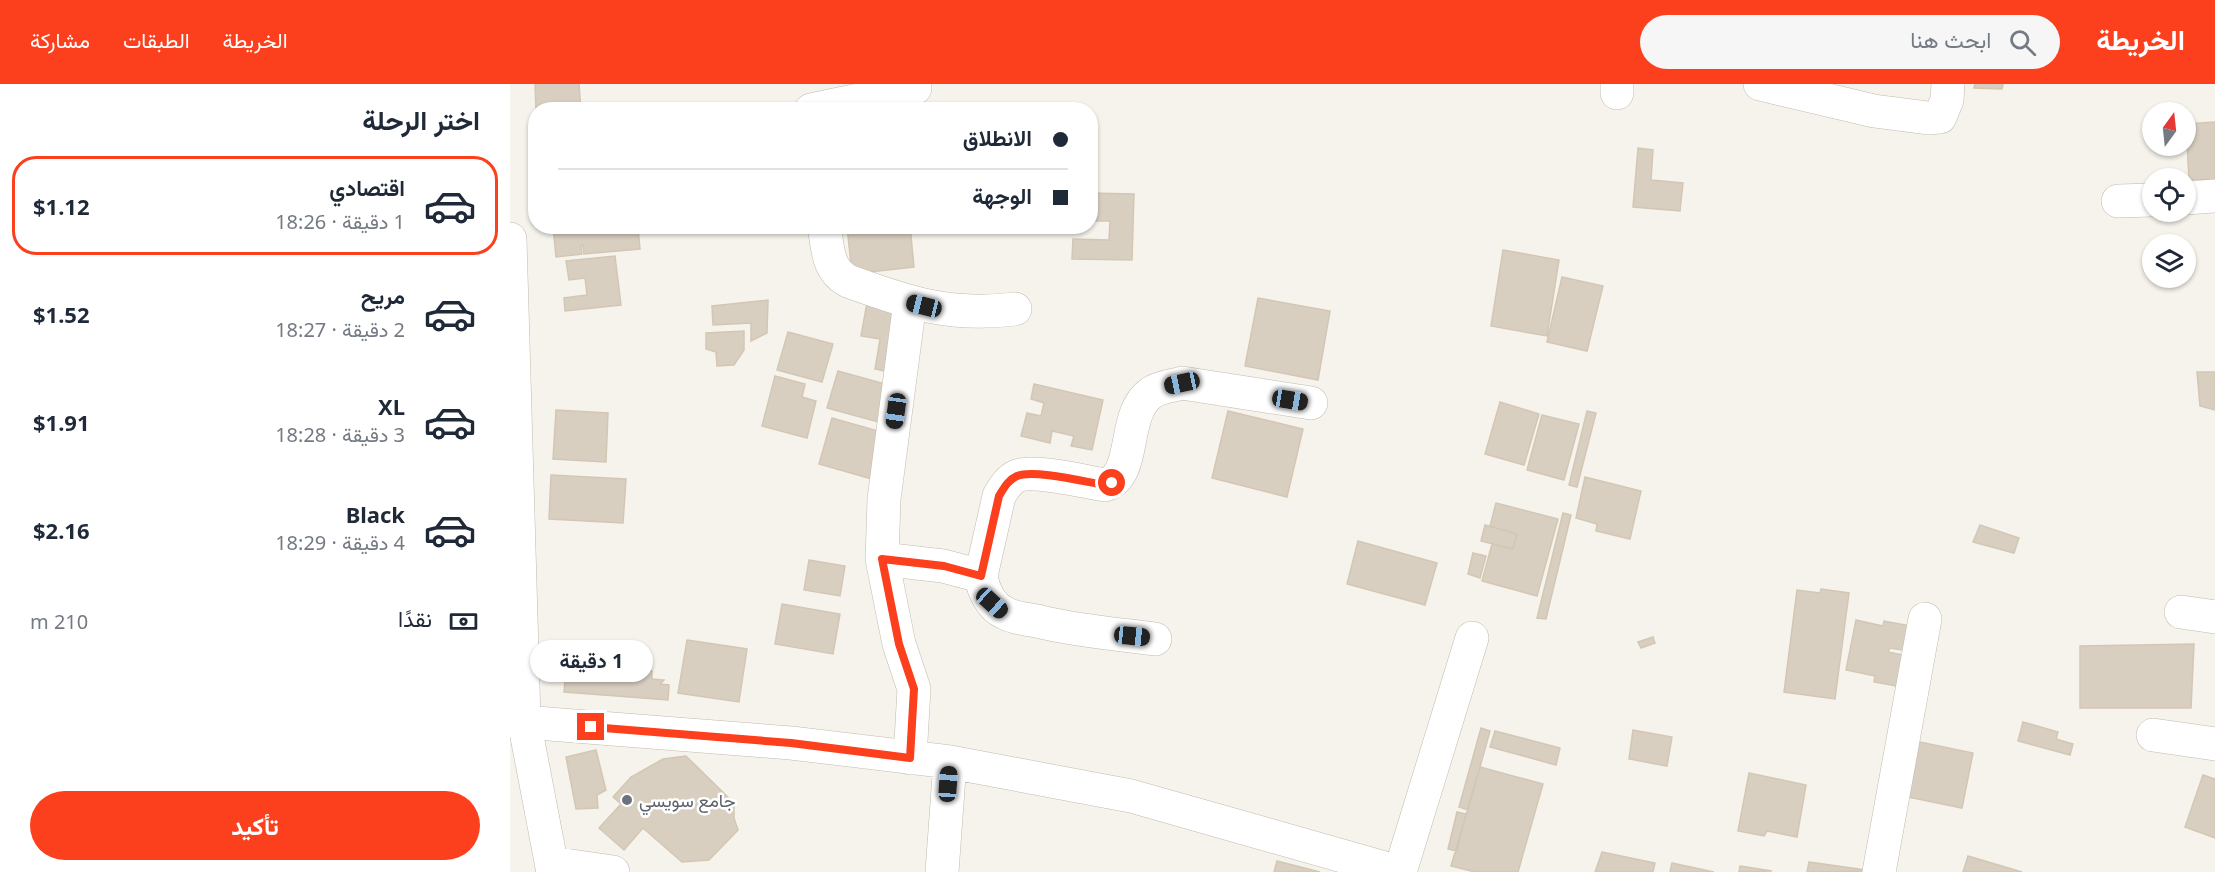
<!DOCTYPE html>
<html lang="ar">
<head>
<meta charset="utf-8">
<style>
  :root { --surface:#fff; --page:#f6f6f7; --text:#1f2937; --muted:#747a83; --line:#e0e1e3; --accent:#fc3f1d }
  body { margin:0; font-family:"Noto Sans",Vazirmatn,sans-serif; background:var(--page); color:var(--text); direction:rtl; height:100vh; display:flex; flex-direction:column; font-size:22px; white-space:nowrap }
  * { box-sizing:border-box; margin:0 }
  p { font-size:20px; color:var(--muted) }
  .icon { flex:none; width:33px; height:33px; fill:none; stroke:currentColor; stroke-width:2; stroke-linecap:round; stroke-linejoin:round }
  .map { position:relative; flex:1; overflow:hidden; direction:ltr }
  .sheet { display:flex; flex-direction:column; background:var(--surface); width:510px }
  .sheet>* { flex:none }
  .hud { position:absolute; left:18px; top:18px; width:570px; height:132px; border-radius:24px; box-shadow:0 2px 4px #0004; direction:rtl; display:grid; align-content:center; height:132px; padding:0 30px; background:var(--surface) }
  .needle { width:39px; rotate:15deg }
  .tools { position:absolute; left:1632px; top:18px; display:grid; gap:12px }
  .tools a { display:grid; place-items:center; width:54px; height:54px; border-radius:50%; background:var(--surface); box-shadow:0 2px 4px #0004; font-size:30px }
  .end { position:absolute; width:27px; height:27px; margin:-14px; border:8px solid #fc3f1d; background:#fff; box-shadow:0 0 0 3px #fff }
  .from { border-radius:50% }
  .bubble { position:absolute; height:42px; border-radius:21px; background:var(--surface); box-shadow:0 2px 4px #0004; font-size:20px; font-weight:700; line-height:42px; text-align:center; direction:rtl }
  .car { position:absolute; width:18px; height:36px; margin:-18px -9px; border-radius:8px; box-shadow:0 0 4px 2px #0007; background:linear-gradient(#222 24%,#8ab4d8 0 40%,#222 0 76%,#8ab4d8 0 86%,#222 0) }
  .hud b { display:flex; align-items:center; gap:21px; height:57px; font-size:22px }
  .hud b+b { border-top:2px solid var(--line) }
  .hud i { width:15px; height:15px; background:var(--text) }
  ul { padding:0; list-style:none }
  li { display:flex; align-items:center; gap:18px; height:99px; margin:0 12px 9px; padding:0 18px; border:3px solid transparent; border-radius:24px }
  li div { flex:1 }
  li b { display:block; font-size:22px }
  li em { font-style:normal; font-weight:700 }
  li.active { border-color:var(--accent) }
  li>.icon { width:54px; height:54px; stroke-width:1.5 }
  h2 { padding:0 30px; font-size:27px; line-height:72px }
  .pay { display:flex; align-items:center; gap:15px; height:66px; padding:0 30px; font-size:22px }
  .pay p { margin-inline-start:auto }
  .primary-button { display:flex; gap:12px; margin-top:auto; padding:12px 30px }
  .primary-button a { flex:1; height:69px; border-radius:36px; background:var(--accent); color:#fff; font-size:24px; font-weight:700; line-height:69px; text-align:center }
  header { display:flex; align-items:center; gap:36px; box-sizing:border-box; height:84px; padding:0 30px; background:var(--accent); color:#fff }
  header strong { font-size:28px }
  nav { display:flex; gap:33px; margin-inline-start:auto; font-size:21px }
  .search { width:420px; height:54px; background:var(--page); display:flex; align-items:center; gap:15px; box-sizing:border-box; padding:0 21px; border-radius:33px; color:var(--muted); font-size:22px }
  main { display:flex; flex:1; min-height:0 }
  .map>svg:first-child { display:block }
  .building { fill:#d8cfc1; stroke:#d3c7b4; stroke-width:1.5 }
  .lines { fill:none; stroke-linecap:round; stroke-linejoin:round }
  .minor-casing { stroke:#c2bbae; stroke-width:34 }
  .minor { stroke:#fff; stroke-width:33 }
  .route { stroke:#fc3f1d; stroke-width:8 }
  .worship-dot { fill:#6b7280; stroke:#fff; stroke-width:2 }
  .labels { text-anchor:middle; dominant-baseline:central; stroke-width:5; stroke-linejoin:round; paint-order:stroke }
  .worship-label { font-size:18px; fill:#5b616d; stroke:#fff; text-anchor:start }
</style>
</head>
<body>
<header>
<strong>الخريطة</strong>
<div class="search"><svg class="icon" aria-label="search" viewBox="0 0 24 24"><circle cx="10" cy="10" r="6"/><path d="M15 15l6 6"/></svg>ابحث هنا</div>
<nav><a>الخريطة</a><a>الطبقات</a><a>مشاركة</a></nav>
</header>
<main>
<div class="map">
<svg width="1705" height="788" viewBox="0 0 1705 788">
  <rect width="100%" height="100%" fill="#f6f3ec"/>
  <path class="building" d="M25,0H69L71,26H26Z
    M1465,0H1493L1492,5L1464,4Z
    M414,21V26L377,25Z
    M1705,38V95L1679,96L1676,40Z
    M1128,64L1143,66L1141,96L1173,99L1170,127L1123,123Z
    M580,109L624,110L622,176L562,175L563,155L599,156L600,137H580Z
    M43,142H92V145L128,143L130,165L74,170L73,161H71L72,170L46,173Z
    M337,142H400L404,183L342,190Z
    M993,166L1049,176L1037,252L981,242Z
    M105,172L111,221L55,227L54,214L77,211L75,194L59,196L56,177Z
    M1052,193L1093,202L1077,267L1037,258Z
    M358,213L397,220L384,289L365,285L370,255L351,252Z
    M748,214L820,227L808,296L735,282Z
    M258,216L257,249L241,257V239L203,241L202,222Z
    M234,247V266L224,281L207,282L206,268L196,265V249Z
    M278,248L323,260L312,298L267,286Z
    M328,287L386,303L376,340L317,324Z
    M1687,288H1705V326L1690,322Z
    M265,292L295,300L292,313L306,317L297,354L252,342Z
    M524,300L593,316L582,366L561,362L564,352L542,347L540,359L511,352L517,329L531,332L534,319L521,315Z
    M990,318L1029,330L1014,381L975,370Z
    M46,326L98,329L96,378L43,375Z
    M718,327L793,345L777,413L702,394Z
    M1077,327L1086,329L1067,403L1059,401Z
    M1032,331L1069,340L1054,396L1017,386Z
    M322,334L375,349L362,395L309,380Z
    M41,391L116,395L113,439L39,435Z
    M1075,393L1131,407L1120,455L1086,447L1087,440L1066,434Z
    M986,419L1048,435L1027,512L972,497L982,460L1003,465L1007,450L980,442Z
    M1053,429L1061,431L1036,535L1027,534Z
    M975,441L1007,450L1003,465L971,457Z
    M1470,441L1509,454L1504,469L1463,458Z
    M848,457L927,479L915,521L837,500Z
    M963,469L976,472L970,494L958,490Z
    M299,476L335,482L330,512L294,506Z
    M1311,505L1339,509L1325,615L1274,608L1287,506L1310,509Z
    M272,520L330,530L323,570L265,560Z
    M1346,536L1373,542L1374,537L1407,543L1403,568L1380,564L1378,568L1403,573L1397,604L1364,598L1365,592L1336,586Z
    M1143,553L1145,559L1131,564L1128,558Z
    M177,556L237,565L229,618L168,609Z
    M1684,560L1681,624H1570V562Z
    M57,575L131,580L130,586L142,587V595L154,596L150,600L159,601L158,616L54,608Z
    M1513,638L1548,648L1546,655L1563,660L1560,671L1508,657Z
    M971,644L980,647L958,726L949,723Z
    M1123,646L1162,653L1157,682L1119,675Z
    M985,647L1050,664L1046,681L980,663Z
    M1405,657L1463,669L1452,724L1393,712Z
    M86,666L96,706L87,711L88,724L66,725L56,673Z
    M176,672L224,719V734L228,746L199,776L172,778L133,744L114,766L89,744L111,720L103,713L121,693L153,675Z
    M970,683L1033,700L1008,788H965L941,782Z
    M1239,689L1296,701L1287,753L1257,747L1254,752L1228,747Z
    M1693,691L1705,695V754L1675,743Z
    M947,728L956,730L947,767L938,765Z
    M1092,768L1145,779L1143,788H1085Z
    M1458,772L1512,788H1453Z
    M767,777L810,788H764Z
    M1299,778L1363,787L1297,788Z
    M1162,779L1204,788H1160Z
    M1230,782L1262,787L1229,788Z"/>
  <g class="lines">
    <defs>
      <path id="minor" d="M1107,0V9
        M1250,0L1364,27L1418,34L1430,33L1437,16L1438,0
        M301,26L405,4
        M1676,114L1705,112
        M1608,117L1642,116
        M314,142C318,164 317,186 338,197C398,219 440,233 505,225
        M0,155L14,637L43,788
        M400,218L374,415L372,475L389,560L404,605L400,674
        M372,475L433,482L471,492C473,506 481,523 495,529C505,535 519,535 531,538C568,547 606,550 645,555
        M471,492L489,412C494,404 498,396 507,392C523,385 576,398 595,401C628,391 611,330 641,309C649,303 662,302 672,299L801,319
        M1671,528L1705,533
        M0,637L281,659L440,678L621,712L889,788
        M1643,651L1705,660
        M41,779L103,788
        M432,788L440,678
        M890,788L962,554
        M1369,788L1415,535"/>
    </defs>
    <use href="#minor" class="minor-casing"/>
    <use href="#minor" class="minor"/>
  </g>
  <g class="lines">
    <path class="route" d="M81,643L281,659L400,674L404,605L389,560L372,475L434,482L471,492L489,412C494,404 498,396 507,392C523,385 576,398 595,401L602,399"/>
  </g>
  <circle class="worship-dot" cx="117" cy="716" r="6"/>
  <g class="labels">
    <g class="worship-label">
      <text x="129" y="716">جامع سويسي</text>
    </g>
  </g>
</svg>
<div class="tools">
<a><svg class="needle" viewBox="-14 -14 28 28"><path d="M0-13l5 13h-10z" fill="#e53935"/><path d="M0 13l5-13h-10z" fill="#747a83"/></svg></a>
<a><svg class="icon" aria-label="locate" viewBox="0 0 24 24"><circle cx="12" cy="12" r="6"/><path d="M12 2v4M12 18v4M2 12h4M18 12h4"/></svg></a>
<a><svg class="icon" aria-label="layers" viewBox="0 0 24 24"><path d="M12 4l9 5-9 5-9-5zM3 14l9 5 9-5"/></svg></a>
</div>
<i class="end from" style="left:602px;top:399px"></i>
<i class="end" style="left:81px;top:643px"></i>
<div class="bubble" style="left:20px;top:556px;width:123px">1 دقيقة</div>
<i class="car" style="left:414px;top:222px;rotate:284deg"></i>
<i class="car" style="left:672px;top:299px;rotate:258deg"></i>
<i class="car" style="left:780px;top:316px;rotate:99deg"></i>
<i class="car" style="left:386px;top:327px;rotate:188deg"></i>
<i class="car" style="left:482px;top:519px;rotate:132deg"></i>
<i class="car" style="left:622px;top:552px;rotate:96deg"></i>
<i class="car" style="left:438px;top:700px;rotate:4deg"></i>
<div class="hud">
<b><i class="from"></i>الانطلاق</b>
<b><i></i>الوجهة</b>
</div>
</div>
<section class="sheet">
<h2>اختر الرحلة</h2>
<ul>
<li class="active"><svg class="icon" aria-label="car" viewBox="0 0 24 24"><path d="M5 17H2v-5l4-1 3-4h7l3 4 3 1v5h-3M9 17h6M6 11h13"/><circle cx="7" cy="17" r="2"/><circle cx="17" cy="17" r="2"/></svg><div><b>اقتصادي</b><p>1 دقيقة · 18:26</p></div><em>$1.12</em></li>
<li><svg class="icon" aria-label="car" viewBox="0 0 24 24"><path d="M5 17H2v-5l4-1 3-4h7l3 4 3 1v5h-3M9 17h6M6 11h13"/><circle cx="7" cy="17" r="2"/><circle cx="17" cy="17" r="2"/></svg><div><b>مريح</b><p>2 دقيقة · 18:27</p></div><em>$1.52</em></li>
<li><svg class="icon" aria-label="car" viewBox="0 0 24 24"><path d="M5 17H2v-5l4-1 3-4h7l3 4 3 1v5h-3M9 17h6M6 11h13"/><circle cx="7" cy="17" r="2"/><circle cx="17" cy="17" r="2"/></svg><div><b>XL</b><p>3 دقيقة · 18:28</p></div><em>$1.91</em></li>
<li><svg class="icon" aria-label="car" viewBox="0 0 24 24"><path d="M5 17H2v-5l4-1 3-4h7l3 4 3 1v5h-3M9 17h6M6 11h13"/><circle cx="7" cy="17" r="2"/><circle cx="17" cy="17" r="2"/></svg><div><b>Black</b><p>4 دقيقة · 18:29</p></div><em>$2.16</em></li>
</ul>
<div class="pay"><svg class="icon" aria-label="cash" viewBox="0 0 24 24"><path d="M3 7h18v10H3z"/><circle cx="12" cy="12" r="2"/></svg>نقدًا<p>210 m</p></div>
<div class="primary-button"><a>تأكيد</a></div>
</section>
</main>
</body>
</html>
